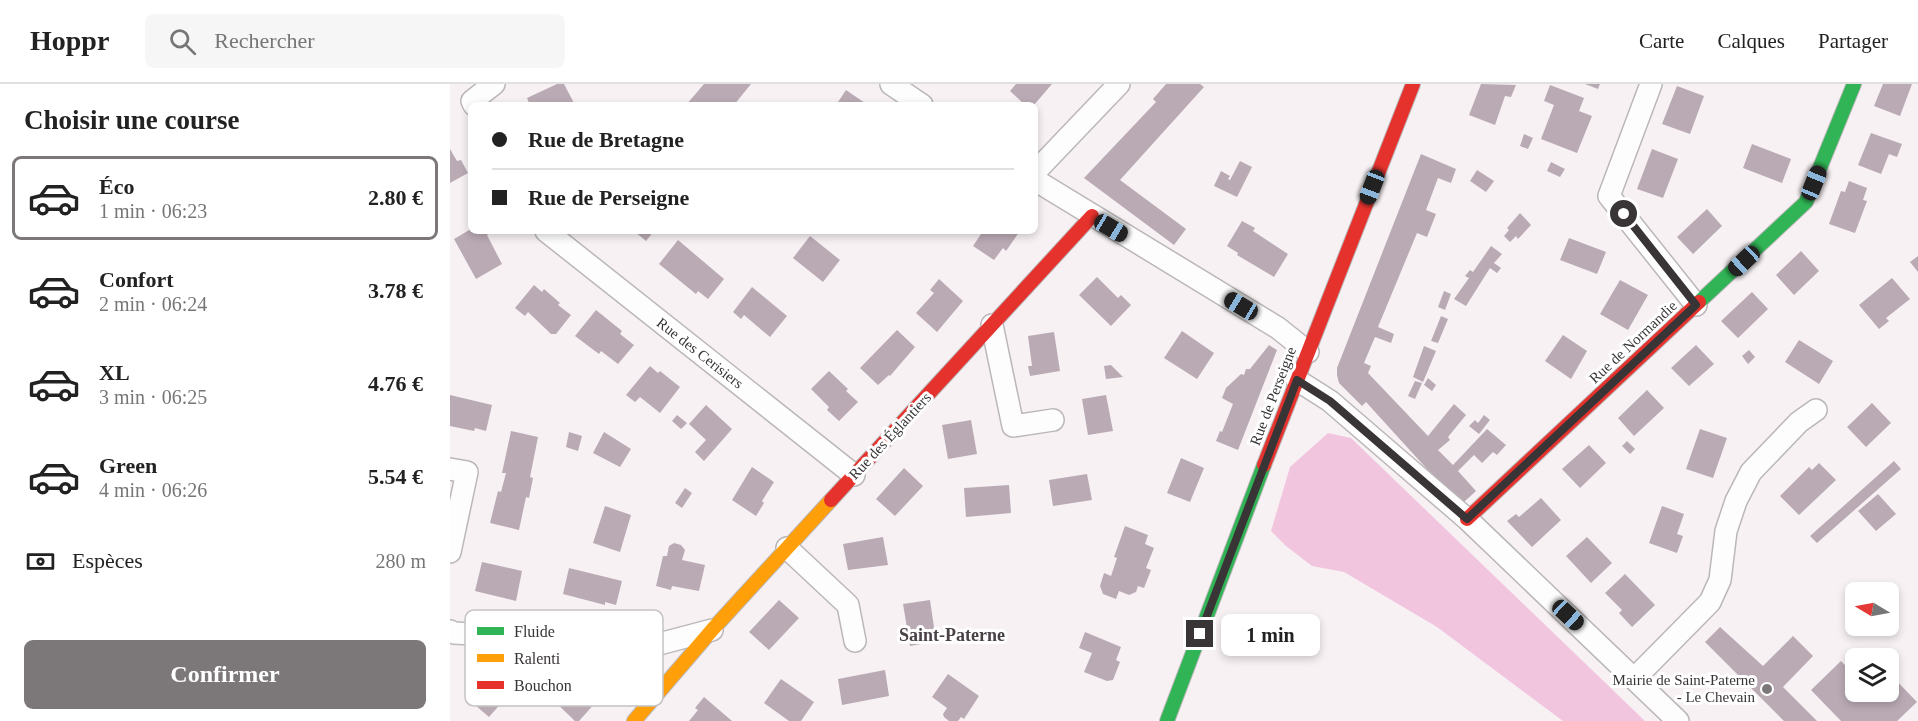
<!DOCTYPE html>
<html lang="fr">
<head>
<meta charset="utf-8">
<style>
  :root { --surface:#fff; --page:#f6f6f6; --text:#222; --muted:#767676; --line:#e0e0e0; --accent:#7c7779 }
  body { margin:0; font-family:"Times New Roman",serif; background:var(--page); color:var(--text); height:100vh; display:flex; flex-direction:column; font-size:22px; white-space:nowrap }
  * { box-sizing:border-box; margin:0 }
  p { font-size:20px; color:var(--muted) }
  .icon { flex:none; width:33px; height:33px; fill:none; stroke:currentColor; stroke-width:2; stroke-linecap:round; stroke-linejoin:round }
  .map { position:relative; flex:1; overflow:hidden }
  .details { display:flex; flex-direction:column; background:var(--surface); width:450px }
  .details>* { flex:none }
  .guide { position:absolute; left:18px; top:18px; width:570px; height:132px; border-radius:9px; box-shadow:0 3px 9px #0003; display:grid; align-content:center; height:132px; padding:0 24px; background:var(--surface) }
  .needle { width:39px; rotate:280deg }
  .fabs { position:absolute; left:1395px; top:498px; display:grid; gap:12px }
  .fabs a { display:grid; place-items:center; width:54px; height:54px; border-radius:9px; background:var(--surface); box-shadow:0 3px 9px #0003; font-size:30px }
  .end { position:absolute; width:27px; height:27px; margin:-14px; border:8px solid #393537; background:#fff; box-shadow:0 0 0 3px #fff }
  .from { border-radius:50% }
  .bubble { position:absolute; height:42px; border-radius:9px; background:var(--surface); box-shadow:0 3px 9px #0003; font-size:20px; font-weight:600; line-height:42px; text-align:center }
  .car { position:absolute; width:18px; height:36px; margin:-18px -9px; border-radius:8px; box-shadow:0 0 4px 2px #0007; background:linear-gradient(#222 24%,#8ab4d8 0 40%,#222 0 76%,#8ab4d8 0 86%,#222 0) }
  .guide b { display:flex; align-items:center; gap:21px; height:57px; font-size:22px }
  .guide b+b { border-top:2px solid var(--line) }
  .guide i { width:15px; height:15px; background:var(--text) }
  ul { padding:0; list-style:none }
  li { display:flex; align-items:center; gap:18px; height:84px; margin:0 12px 9px; padding:0 12px; border:3px solid transparent; border-radius:9px }
  li div { flex:1 }
  li b { display:block; font-size:22px }
  li em { font-style:normal; font-weight:600 }
  li.selected { border-color:var(--accent) }
  li>.icon { width:54px; height:54px; stroke-width:1.5 }
  h2 { padding:0 24px; font-size:27px; line-height:72px }
  .pay { display:flex; align-items:center; gap:15px; height:66px; padding:0 24px; font-size:22px }
  .pay p { margin-inline-start:auto }
  .cta { display:flex; gap:12px; margin-top:auto; padding:12px 24px }
  .cta a { flex:1; height:69px; border-radius:9px; background:var(--accent); color:#fff; font-size:24px; font-weight:600; line-height:69px; text-align:center }
  header { display:flex; align-items:center; gap:36px; box-sizing:border-box; height:84px; padding:0 30px; background:var(--surface); border-bottom:2px solid var(--line) }
  header strong { font-size:28px }
  nav { display:flex; gap:33px; margin-inline-start:auto; font-size:21px }
  .search { width:420px; height:54px; background:var(--page); display:flex; align-items:center; gap:15px; box-sizing:border-box; padding:0 21px; border-radius:9px; color:var(--muted); font-size:22px }
  main { display:flex; flex:1; min-height:0 }
  .map>svg:first-child { display:block }
  .forest { fill:#f2c5df }
  .building { fill:#baaab4 }
  .lines { fill:none; stroke-linecap:round; stroke-linejoin:round }
  .street-casing { stroke:#bbb7b9; stroke-width:24 }
  .fast-casing { stroke:#bbb7b9; stroke-width:16 }
  .slow-casing { stroke:#bbb7b9; stroke-width:16 }
  .jam-casing { stroke:#bbb7b9; stroke-width:16 }
  .street { stroke:#fefdfd; stroke-width:21 }
  .fast { stroke:#30b455; stroke-width:14 }
  .slow { stroke:#ff9f0a; stroke-width:14 }
  .jam { stroke:#e5322d; stroke-width:14 }
  .route { stroke:#393537; stroke-width:8 }
  .poi-dot { fill:#7c7779; stroke:#fff; stroke-width:2 }
  .labels { text-anchor:middle; dominant-baseline:central; stroke-width:6; stroke-linejoin:round; paint-order:stroke }
  .street-label { font-size:15px; fill:#393537; stroke:#fff }
  .poi-label { font-size:15px; fill:#393537; stroke:#fff; text-anchor:end }
  .quarter-label { font-size:18px; font-weight:bold; fill:#494146; stroke:#fff }
  .key { fill:#fff; stroke:#c4c2c3; stroke-width:1.5 }
  .key-label { font-size:16px; fill:#393537 }
</style>
</head>
<body>
<header>
<strong>Hoppr</strong>
<div class="search"><svg class="icon" aria-label="search" viewBox="0 0 24 24"><circle cx="10" cy="10" r="6"/><path d="M15 15l6 6"/></svg>Rechercher</div>
<nav><a>Carte</a><a>Calques</a><a>Partager</a></nav>
</header>
<main>
<section class="details">
<h2>Choisir une course</h2>
<ul>
<li class="selected"><svg class="icon" aria-label="car" viewBox="0 0 24 24"><path d="M5 17H2v-5l4-1 3-4h7l3 4 3 1v5h-3M9 17h6M6 11h13"/><circle cx="7" cy="17" r="2"/><circle cx="17" cy="17" r="2"/></svg><div><b>Éco</b><p>1 min · 06:23</p></div><em>2.80 €</em></li>
<li><svg class="icon" aria-label="car" viewBox="0 0 24 24"><path d="M5 17H2v-5l4-1 3-4h7l3 4 3 1v5h-3M9 17h6M6 11h13"/><circle cx="7" cy="17" r="2"/><circle cx="17" cy="17" r="2"/></svg><div><b>Confort</b><p>2 min · 06:24</p></div><em>3.78 €</em></li>
<li><svg class="icon" aria-label="car" viewBox="0 0 24 24"><path d="M5 17H2v-5l4-1 3-4h7l3 4 3 1v5h-3M9 17h6M6 11h13"/><circle cx="7" cy="17" r="2"/><circle cx="17" cy="17" r="2"/></svg><div><b>XL</b><p>3 min · 06:25</p></div><em>4.76 €</em></li>
<li><svg class="icon" aria-label="car" viewBox="0 0 24 24"><path d="M5 17H2v-5l4-1 3-4h7l3 4 3 1v5h-3M9 17h6M6 11h13"/><circle cx="7" cy="17" r="2"/><circle cx="17" cy="17" r="2"/></svg><div><b>Green</b><p>4 min · 06:26</p></div><em>5.54 €</em></li>
</ul>
<div class="pay"><svg class="icon" aria-label="cash" viewBox="0 0 24 24"><path d="M3 7h18v10H3z"/><circle cx="12" cy="12" r="2"/></svg>Espèces<p>280 m</p></div>
<div class="cta"><a>Confirmer</a></div>
</section>
<div class="map">
<svg width="1468" height="637" viewBox="0 0 1468 637">
  <rect width="100%" height="100%" fill="#f7f1f4"/>
  <path class="forest" d="M878,349L901,354L1195,637H1113L987,543L894,488L862,482L836,462L821,447L840,383Z"/>
  <path class="building" d="M107,0H114L125,21H80L77,14Z
    M254,0H301L284,21H236Z
    M566,0H602L584,21H575L560,7Z
    M716,0H750L754,3L670,96L736,145L724,161L634,94L706,18L703,15Z
    M1031,0L1066,1L1061,13L1055,12L1045,41L1019,31Z
    M1135,0H1150L1148,5Z
    M1433,0H1462L1450,32L1424,22Z
    M1100,1L1134,14L1129,27L1142,32L1127,69L1091,55L1104,21L1094,17Z
    M1227,2L1254,12L1240,50L1212,40Z
    M396,6L418,21H386Z
    M1421,49L1452,60L1447,73L1439,70L1431,90L1408,81Z
    M1074,50L1083,54L1078,65L1070,62Z
    M1302,60L1341,75L1332,99L1293,84Z
    M0,65L7,77L11,76L18,89L0,99Z
    M1202,65L1228,75L1213,114L1187,105Z
    M971,70L1006,85L1001,99L988,94L976,126L986,130L977,153L967,149L928,243L944,250L941,259L925,253L914,279L921,282L918,289L978,352L1004,320L1016,331L998,353L1000,356L988,366L1003,381L1037,345L1056,361L1047,371L1043,368L1032,379L1024,371L1008,387L1026,407L1014,418H1007L916,318L912,322L889,299L887,291V284Z
    M790,77L802,83L787,113L764,102L771,87L780,92L778,95L780,96Z
    M1101,78L1115,85L1110,93L1097,87Z
    M1027,86L1044,97L1036,108L1020,97Z
    M1399,97L1417,104L1413,116L1417,117L1405,149L1379,140L1391,107L1395,108Z
    M1257,125L1272,142L1243,170L1227,153Z
    M1070,129L1081,141L1068,155L1066,152L1060,158L1054,152L1059,146L1057,144Z
    M792,137L805,144L803,147L838,170L824,193L787,171L788,169L777,162Z
    M21,145V147H42L37,151L52,180L26,195L4,155Z
    M184,147H204L196,157Z
    M527,147H570L556,167L553,164L544,176L523,162L531,150Z
    M360,152L390,176L373,198L343,174Z
    M1119,154L1156,168L1147,190L1110,176Z
    M228,156L274,195L258,215L248,207L246,210L209,180Z
    M1041,162L1052,170L1044,179L1051,184L1047,189L1040,184L1016,222L1004,215L1019,194L1015,192L1020,186L1023,188Z
    M1351,167L1369,187L1344,211L1326,191Z
    M1468,172V188L1460,178Z
    M647,193L668,214L671,211L681,221L661,242L629,211Z
    M1442,194L1460,215L1436,234L1439,237L1429,245L1409,221Z
    M489,195L513,217L487,248L466,229L484,209L480,206Z
    M1170,196L1198,211L1178,246L1150,230Z
    M84,201L92,208L94,205L110,219L108,221L121,231L106,250H101L78,228L75,232L65,224Z
    M302,203L337,232L320,253L294,231L291,235L283,228Z
    M994,207L1001,210L995,226L988,223Z
    M1302,208L1318,225L1288,254L1271,237Z
    M146,226L172,247L170,250L184,261L168,280L151,267L149,270L125,252Z
    M991,232L998,235L988,259L981,257Z
    M447,246L465,263L440,292L439,291L428,301L410,284Z
    M732,247L764,269L747,295L714,274Z
    M604,248L610,287L580,292L578,282H582L578,252Z
    M1113,251L1137,267L1121,295L1095,277Z
    M1349,256L1383,277L1369,300L1335,278Z
    M819,261L827,266L788,366L766,357L770,347L772,348L783,320L772,314L776,304L791,290L794,291L796,285H800Z
    M1246,261L1264,280L1239,302L1221,284Z
    M974,262L986,267L973,298L963,293Z
    M1299,266L1305,273L1298,280L1292,272Z
    M661,281L673,293L656,295L654,282Z
    M200,282L208,289L210,287L230,303L210,329L190,313L185,318L176,311Z
    M379,287L398,305L396,307L408,318L389,337L377,326L379,323L361,305Z
    M978,294L986,301L982,307L974,301Z
    M965,297L972,299L965,315L958,312Z
    M1197,306L1214,324L1184,352L1168,334Z
    M0,311L42,321L36,347L25,344L24,347L0,342Z
    M656,311L663,347L638,351L632,315Z
    M1422,319L1441,339L1416,363L1397,343Z
    M256,321L282,345L254,377L245,368L256,356L239,340Z
    M227,331L237,339L231,345L222,337Z
    M1034,331L1040,336L1029,350L1019,342L1025,336L1028,339Z
    M521,336L527,370L498,375L492,341Z
    M1250,345L1277,354L1263,394L1236,385Z
    M61,347L88,353L80,393L83,394L79,414L76,413L69,446L40,439L48,407L51,408L56,389H52Z
    M119,348L132,352L128,367L116,363Z
    M154,348L181,365L170,383L143,369Z
    M1177,357L1185,365L1180,370L1172,362Z
    M1139,361L1156,379L1130,404L1112,385Z
    M731,374L754,384L740,418L717,409Z
    M1444,377L1451,385L1367,459L1360,452Z
    M1369,379L1386,396L1349,431L1330,412L1359,383L1362,386Z
    M302,383L324,398L312,417L314,419L306,432L282,416Z
    M454,384L473,402L445,432L426,415Z
    M637,390L642,416L603,422L599,396Z
    M559,401L561,429L516,433L514,404Z
    M235,404L242,409L232,424L225,419Z
    M1428,410L1446,430L1426,447L1408,427Z
    M1091,414L1111,436L1082,463L1057,437L1066,430L1069,433Z
    M155,422L181,431L170,468L143,459Z
    M1212,422L1234,430L1227,450L1233,452L1227,469L1199,459Z
    M675,442L698,451L695,460L704,464L696,484L701,486L694,504L688,502L686,508L679,511L669,507L666,515L653,510L650,502L654,489L661,492L667,474L664,473Z
    M433,453L438,481L398,486L393,460Z
    M1137,453L1162,479L1141,499L1116,472Z
    M224,459L231,461L235,466L232,476L255,481L249,507L222,502L221,506L206,502L213,472H217L219,462Z
    M32,478L72,487L66,517L25,507Z
    M119,484L172,497L166,521L155,518V521L113,510Z
    M1175,490L1205,521L1182,543L1169,529L1172,526L1155,509Z
    M329,516L349,534L319,566L299,548Z
    M480,516L486,557L460,562L453,520Z
    M1270,543L1313,582L1343,552L1363,572L1333,603L1367,637H1334L1255,558Z
    M635,548L671,563L666,576L670,578L663,596L657,597L634,588L642,569L629,564Z
    M1391,577L1406,593V608H1438V588L1467,618L1447,637H1391L1361,606Z
    M46,584L66,602L39,633L18,615Z
    M435,586L439,612L392,621L388,595Z
    M498,590L529,612L514,635L511,633L508,637H499L494,633L493,630L497,624L482,613Z
    M120,595L146,618L129,637H125L102,615Z
    M331,595L364,618L351,637H339L314,619Z
    M254,613L282,637H239L248,626L245,624Z"/>
  <g class="lines">
    <defs>
      <path id="street" d="M441,0L472,21
        M1201,0L1159,112L1246,221
        M24,21L22,17L44,0
        M585,88L669,0
        M585,96L828,244L858,268
        M96,147L404,391
        M542,241L563,342L603,336
        M847,296L880,317L1017,435L1228,637
        M0,385L17,388L0,468
        M337,464L398,521L405,557
        M0,547L4,549L209,560L262,546
        M1185,594L1260,518L1270,496L1276,447L1286,417L1301,388L1349,338L1366,326"/>
      <path id="fast" d="M1249,218L1356,118L1404,0
        M717,637L814,381"/>
      <path id="slow" d="M184,637L262,546L381,416"/>
      <path id="jam" d="M814,381L963,0
        M381,416L642,132
        M1017,435L1249,218"/>
    </defs>
    <use href="#street" class="street-casing"/>
    <use href="#fast" class="fast-casing"/>
    <use href="#slow" class="slow-casing"/>
    <use href="#jam" class="jam-casing"/>
    <use href="#street" class="street"/>
    <use href="#fast" class="fast"/>
    <use href="#slow" class="slow"/>
    <use href="#jam" class="jam"/>
  </g>
  <g class="lines">
    <path class="route" d="M750,550L847,296L880,317L1017,435L1246,221L1174,130"/>
  </g>
  <circle class="poi-dot" cx="1317" cy="605" r="6"/>
  <g class="labels">
    <g class="street-label">
      <text transform="translate(1183 258) rotate(-43)">Rue de Normandie</text>
      <text transform="translate(250 269) rotate(38)">Rue des Cerisiers</text>
      <text transform="translate(823 312) rotate(-69)">Rue de Perseigne</text>
      <text transform="translate(440 352) rotate(-47)">Rue des Églantiers</text>
    </g>
    <g class="poi-label">
      <text x="1305" y="596">Mairie de Saint-Paterne<tspan x="1305" dy="17">- Le Chevain</tspan></text>
    </g>
    <g class="quarter-label">
      <text x="502" y="551">Saint-Paterne</text>
    </g>
  </g>
  <rect x="15" y="526" width="198" height="96" rx="9" class="key"/>
  <rect x="27" y="543" width="27" height="8" fill="#30b455"/>
  <rect x="27" y="570" width="27" height="8" fill="#ff9f0a"/>
  <rect x="27" y="597" width="27" height="8" fill="#e5322d"/>
  <g class="key-label">
    <text x="64" y="553">Fluide</text>
    <text x="64" y="580">Ralenti</text>
    <text x="64" y="607">Bouchon</text>
  </g>
</svg>
<div class="fabs">
<a><svg class="needle" viewBox="-14 -14 28 28"><path d="M0-13l5 13h-10z" fill="#e53935"/><path d="M0 13l5-13h-10z" fill="#767676"/></svg></a>
<a><svg class="icon" aria-label="layers" viewBox="0 0 24 24"><path d="M12 4l9 5-9 5-9-5zM3 14l9 5 9-5"/></svg></a>
</div>
<i class="end from" style="left:1174px;top:130px"></i>
<i class="end" style="left:750px;top:550px"></i>
<div class="bubble" style="left:771px;top:530px;width:99px">1 min</div>
<i class="car" style="left:1364px;top:99px;rotate:22deg"></i>
<i class="car" style="left:922px;top:103px;rotate:201deg"></i>
<i class="car" style="left:661px;top:144px;rotate:121deg"></i>
<i class="car" style="left:1294px;top:177px;rotate:227deg"></i>
<i class="car" style="left:791px;top:222px;rotate:301deg"></i>
<i class="car" style="left:1118px;top:531px;rotate:133deg"></i>
<div class="guide">
<b><i class="from"></i>Rue de Bretagne</b>
<b><i></i>Rue de Perseigne</b>
</div>
</div>
</main>
</body>
</html>
